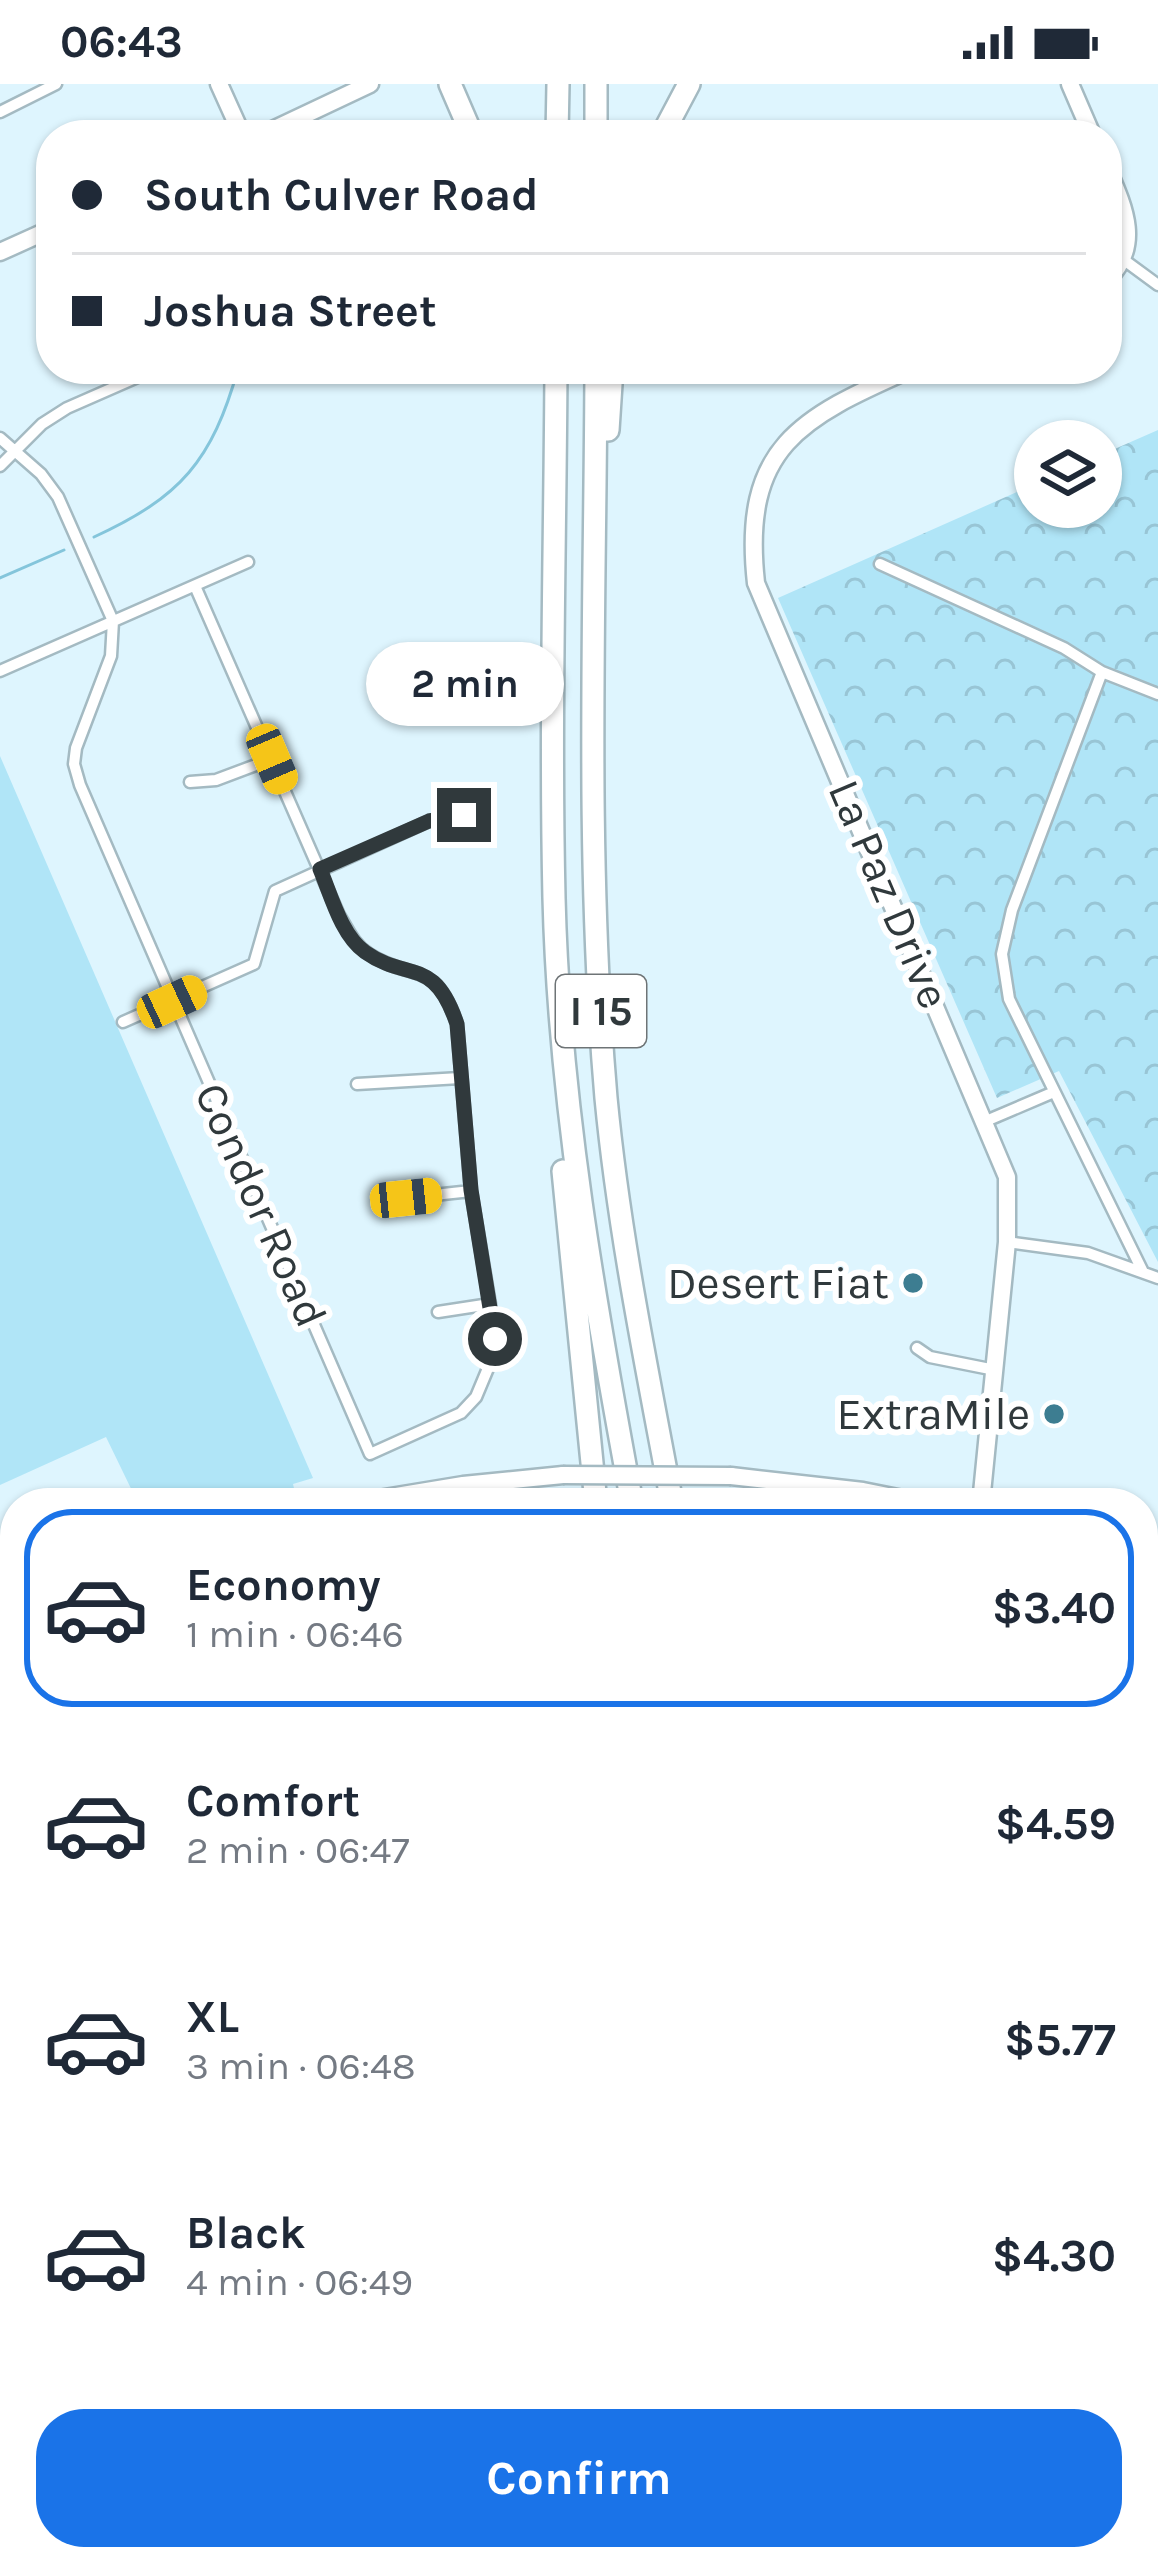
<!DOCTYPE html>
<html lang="en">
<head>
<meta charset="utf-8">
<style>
  :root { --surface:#fff; --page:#f6f6f7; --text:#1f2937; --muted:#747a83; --line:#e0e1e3; --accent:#1a73e8 }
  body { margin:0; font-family:Karla,sans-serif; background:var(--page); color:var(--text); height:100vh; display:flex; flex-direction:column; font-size:45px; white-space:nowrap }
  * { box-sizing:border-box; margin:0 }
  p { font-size:39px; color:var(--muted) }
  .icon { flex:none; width:66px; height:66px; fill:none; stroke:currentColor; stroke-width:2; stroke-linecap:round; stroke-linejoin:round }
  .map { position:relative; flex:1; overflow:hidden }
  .panel { position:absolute; left:0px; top:1404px; width:1158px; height:1083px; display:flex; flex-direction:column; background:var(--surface); border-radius:48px 48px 0 0; box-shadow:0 3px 9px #0004 }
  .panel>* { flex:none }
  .hud { position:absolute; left:36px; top:36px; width:1086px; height:264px; border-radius:48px; box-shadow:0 3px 9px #0004; display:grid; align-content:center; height:264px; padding:0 36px; background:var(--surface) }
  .buttons { position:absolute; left:1014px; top:336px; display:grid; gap:24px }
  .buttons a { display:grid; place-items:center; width:108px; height:108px; border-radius:50%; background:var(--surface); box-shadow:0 3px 9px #0004; font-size:60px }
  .end { position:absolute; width:54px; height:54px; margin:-27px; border:15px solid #30393c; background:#fff; box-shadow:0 0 0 6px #fff }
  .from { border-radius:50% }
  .bubble { position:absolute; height:84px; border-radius:42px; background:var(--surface); box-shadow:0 3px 9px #0004; font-size:39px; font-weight:700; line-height:84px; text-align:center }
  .car { position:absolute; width:36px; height:72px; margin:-36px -18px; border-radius:15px; box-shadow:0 0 9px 3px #0007; background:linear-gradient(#f5c518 24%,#345 0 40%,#f5c518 0 76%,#345 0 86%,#f5c518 0) }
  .hud b { display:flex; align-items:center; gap:42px; height:114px; font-size:45px }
  .hud b+b { border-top:3px solid var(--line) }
  .hud i { width:30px; height:30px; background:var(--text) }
  ul { padding:21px 0 0; list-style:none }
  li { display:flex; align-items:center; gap:36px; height:198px; margin:0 24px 18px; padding:0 12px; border:6px solid transparent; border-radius:48px }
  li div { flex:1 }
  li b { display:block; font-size:45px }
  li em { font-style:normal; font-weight:700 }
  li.active { border-color:var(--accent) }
  li>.icon { width:108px; height:108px; stroke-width:1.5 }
  .cta { display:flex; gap:24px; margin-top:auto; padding:24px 36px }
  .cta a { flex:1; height:138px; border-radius:48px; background:var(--accent); color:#fff; font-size:48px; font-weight:700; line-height:138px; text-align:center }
  .status { display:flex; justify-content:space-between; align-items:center; height:84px; padding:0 60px; background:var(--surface); direction:ltr }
  .status svg { height:33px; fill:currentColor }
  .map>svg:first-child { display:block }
  .grass { fill:#b0e5f7 }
  .park { fill:url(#park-crowns) }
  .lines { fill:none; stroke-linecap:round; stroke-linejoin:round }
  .stream { stroke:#84c5db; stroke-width:3 }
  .street-casing { stroke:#a4bac2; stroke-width:15 }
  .secondary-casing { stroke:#a4bac2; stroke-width:21 }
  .highway-casing { stroke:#a4bac2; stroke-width:26 }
  .street { stroke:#fff; stroke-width:10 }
  .secondary { stroke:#fff; stroke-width:16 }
  .highway { stroke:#fff; stroke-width:21 }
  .secondary-bridge-casing { stroke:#a4bac2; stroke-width:21; stroke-linecap:butt }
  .secondary-bridge { stroke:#fff; stroke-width:16 }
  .route { stroke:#30393c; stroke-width:15 }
  .poi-dot { fill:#3d7d91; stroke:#fff; stroke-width:4.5 }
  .labels { text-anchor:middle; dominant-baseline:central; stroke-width:12; stroke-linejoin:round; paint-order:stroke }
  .shield { fill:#fff; stroke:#6e7476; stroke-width:3 }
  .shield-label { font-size:42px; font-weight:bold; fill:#30393c }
  .street-label { font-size:45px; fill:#30393c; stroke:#fff }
  .poi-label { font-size:45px; fill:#30393c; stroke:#fff; text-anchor:end }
</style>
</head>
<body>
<div class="status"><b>06:43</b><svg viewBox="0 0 49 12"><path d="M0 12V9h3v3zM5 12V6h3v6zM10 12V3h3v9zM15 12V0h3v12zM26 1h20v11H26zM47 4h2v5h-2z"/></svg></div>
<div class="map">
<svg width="1158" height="2485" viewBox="0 0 1158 2485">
  <defs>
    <pattern id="park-crowns" width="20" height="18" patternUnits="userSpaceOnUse" patternTransform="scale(3)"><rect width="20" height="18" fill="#b0e5f7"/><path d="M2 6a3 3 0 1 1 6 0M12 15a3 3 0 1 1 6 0" fill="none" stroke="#98c5d5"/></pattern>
  </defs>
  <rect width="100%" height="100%" fill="#def5fe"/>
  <path class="grass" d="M0,672L313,1394L293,1400L295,1409L260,1419H138L106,1353L0,1401Z
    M15,2212V2472H417L423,2485H0V2218Z"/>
  <path class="park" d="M1158,346V1178L1059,987L997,1014L778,514L1035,400V423H1101V371Z"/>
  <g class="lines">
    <path class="stream" d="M94,453C181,413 212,377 238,285
      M0,494L64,466"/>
    <defs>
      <path id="street" d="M0,28L56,0
        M1124,176L1158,201
        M374,285L377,290
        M0,354L41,390L58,413L113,537L111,572L76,664L74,680L80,701L370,1370L461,1329L476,1313L494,1270L490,1220L471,1107L457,940C435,874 412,898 369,870C354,861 348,845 339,831L195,502
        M0,382L42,340L67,324L156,285
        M880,480L1064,564L1102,588L1158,610
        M0,587L248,478
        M1102,588L1012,826L1002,870L1009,915L1143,1188
        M190,698L216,696L272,675
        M123,938L254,880L275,807L429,737L463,731
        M357,1000L460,994
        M986,1037L1054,1008
        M406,1114L471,1107
        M1007,1158L1088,1169L1158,1194
        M438,1228L490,1220
        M917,1264L930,1273L995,1286
        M0,1480L15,1511
        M0,2200L15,2194"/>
      <path id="secondary" d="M219,0L242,51
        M1070,0L1092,51
        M262,51L370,0
        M1107,84C1124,123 1142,161 1107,196
        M0,168L51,145
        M911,285C800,334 741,363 756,499L1007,1093V1158L981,1419
        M731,1392L863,1407L923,1419
        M354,1419L463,1401L563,1391
        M1143,1480L1158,1485
        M0,1530L15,1532
        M0,1558L15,1547
        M1143,1722L1158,1704
        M1143,2405L1158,2398
        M439,2472L445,2485
        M979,2472L981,2485"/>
      <path id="highway" d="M450,0L472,51
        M557,51L558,0
        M596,51V0
        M662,51L689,0
        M556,285C555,461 550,638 554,814C559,1017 595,1220 632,1419
        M596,285C595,528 585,772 606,1014C619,1150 647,1285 672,1419
        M608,346L612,285
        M563,1087L596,1419
        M361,1417L362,1419
        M831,2472L833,2485
        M868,2472L870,2485"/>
    </defs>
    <use href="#street" class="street-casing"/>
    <use href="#secondary" class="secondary-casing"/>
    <use href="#highway" class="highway-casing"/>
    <use href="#street" class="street"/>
    <use href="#secondary" class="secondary"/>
    <use href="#highway" class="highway"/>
    <defs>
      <path id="secondary-bridge" d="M563,1391L731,1392"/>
    </defs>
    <use href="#secondary-bridge" class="secondary-bridge-casing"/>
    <use href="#secondary-bridge" class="secondary-bridge"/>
  </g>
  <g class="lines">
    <path class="route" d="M464,731L429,737L320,785C331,811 341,851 365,868C407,898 434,871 457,940L471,1106L495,1255"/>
  </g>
  <g class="poi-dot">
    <circle cx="913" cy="1199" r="12"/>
    <circle cx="1054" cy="1330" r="12"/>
  </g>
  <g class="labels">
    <rect class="shield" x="556" y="891" width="90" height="72" rx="9"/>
    <g class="shield-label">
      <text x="601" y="927">I 15</text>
    </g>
    <g class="street-label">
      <text transform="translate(889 810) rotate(67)">La Paz Drive</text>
      <text transform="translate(261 1121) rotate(66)">Condor Road</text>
    </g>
    <g class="poi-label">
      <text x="889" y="1199">Desert Fiat</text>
      <text x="1030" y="1330">ExtraMile</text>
    </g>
  </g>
</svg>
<div class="buttons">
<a><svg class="icon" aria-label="layers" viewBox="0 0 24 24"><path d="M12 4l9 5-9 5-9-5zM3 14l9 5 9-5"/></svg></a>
</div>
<i class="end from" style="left:495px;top:1255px"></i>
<i class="end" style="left:464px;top:731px"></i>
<div class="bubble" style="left:366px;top:558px;width:198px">2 min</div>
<i class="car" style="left:272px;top:675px;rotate:157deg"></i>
<i class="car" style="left:172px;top:918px;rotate:65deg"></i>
<i class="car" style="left:406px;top:1114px;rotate:84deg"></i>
<div class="hud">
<b><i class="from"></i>South Culver Road</b>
<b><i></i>Joshua Street</b>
</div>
<section class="panel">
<ul>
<li class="active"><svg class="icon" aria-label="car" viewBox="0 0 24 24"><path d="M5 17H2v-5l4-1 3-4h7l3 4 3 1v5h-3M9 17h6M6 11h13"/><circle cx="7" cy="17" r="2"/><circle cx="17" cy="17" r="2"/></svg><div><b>Economy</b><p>1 min · 06:46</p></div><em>$3.40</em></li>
<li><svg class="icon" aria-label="car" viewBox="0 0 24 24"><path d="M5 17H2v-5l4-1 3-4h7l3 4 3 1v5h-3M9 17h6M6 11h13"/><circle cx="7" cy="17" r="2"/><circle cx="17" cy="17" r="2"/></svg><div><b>Comfort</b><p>2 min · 06:47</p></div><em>$4.59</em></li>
<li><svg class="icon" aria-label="car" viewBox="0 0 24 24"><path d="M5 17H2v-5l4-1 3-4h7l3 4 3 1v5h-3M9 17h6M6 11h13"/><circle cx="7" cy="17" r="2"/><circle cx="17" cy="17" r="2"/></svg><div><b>XL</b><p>3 min · 06:48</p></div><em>$5.77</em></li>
<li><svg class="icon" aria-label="car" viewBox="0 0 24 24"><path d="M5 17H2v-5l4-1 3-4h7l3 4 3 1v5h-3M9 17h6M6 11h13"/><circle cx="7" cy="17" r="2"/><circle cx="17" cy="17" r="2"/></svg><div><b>Black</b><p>4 min · 06:49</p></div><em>$4.30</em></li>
</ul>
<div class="cta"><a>Confirm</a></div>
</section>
</div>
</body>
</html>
